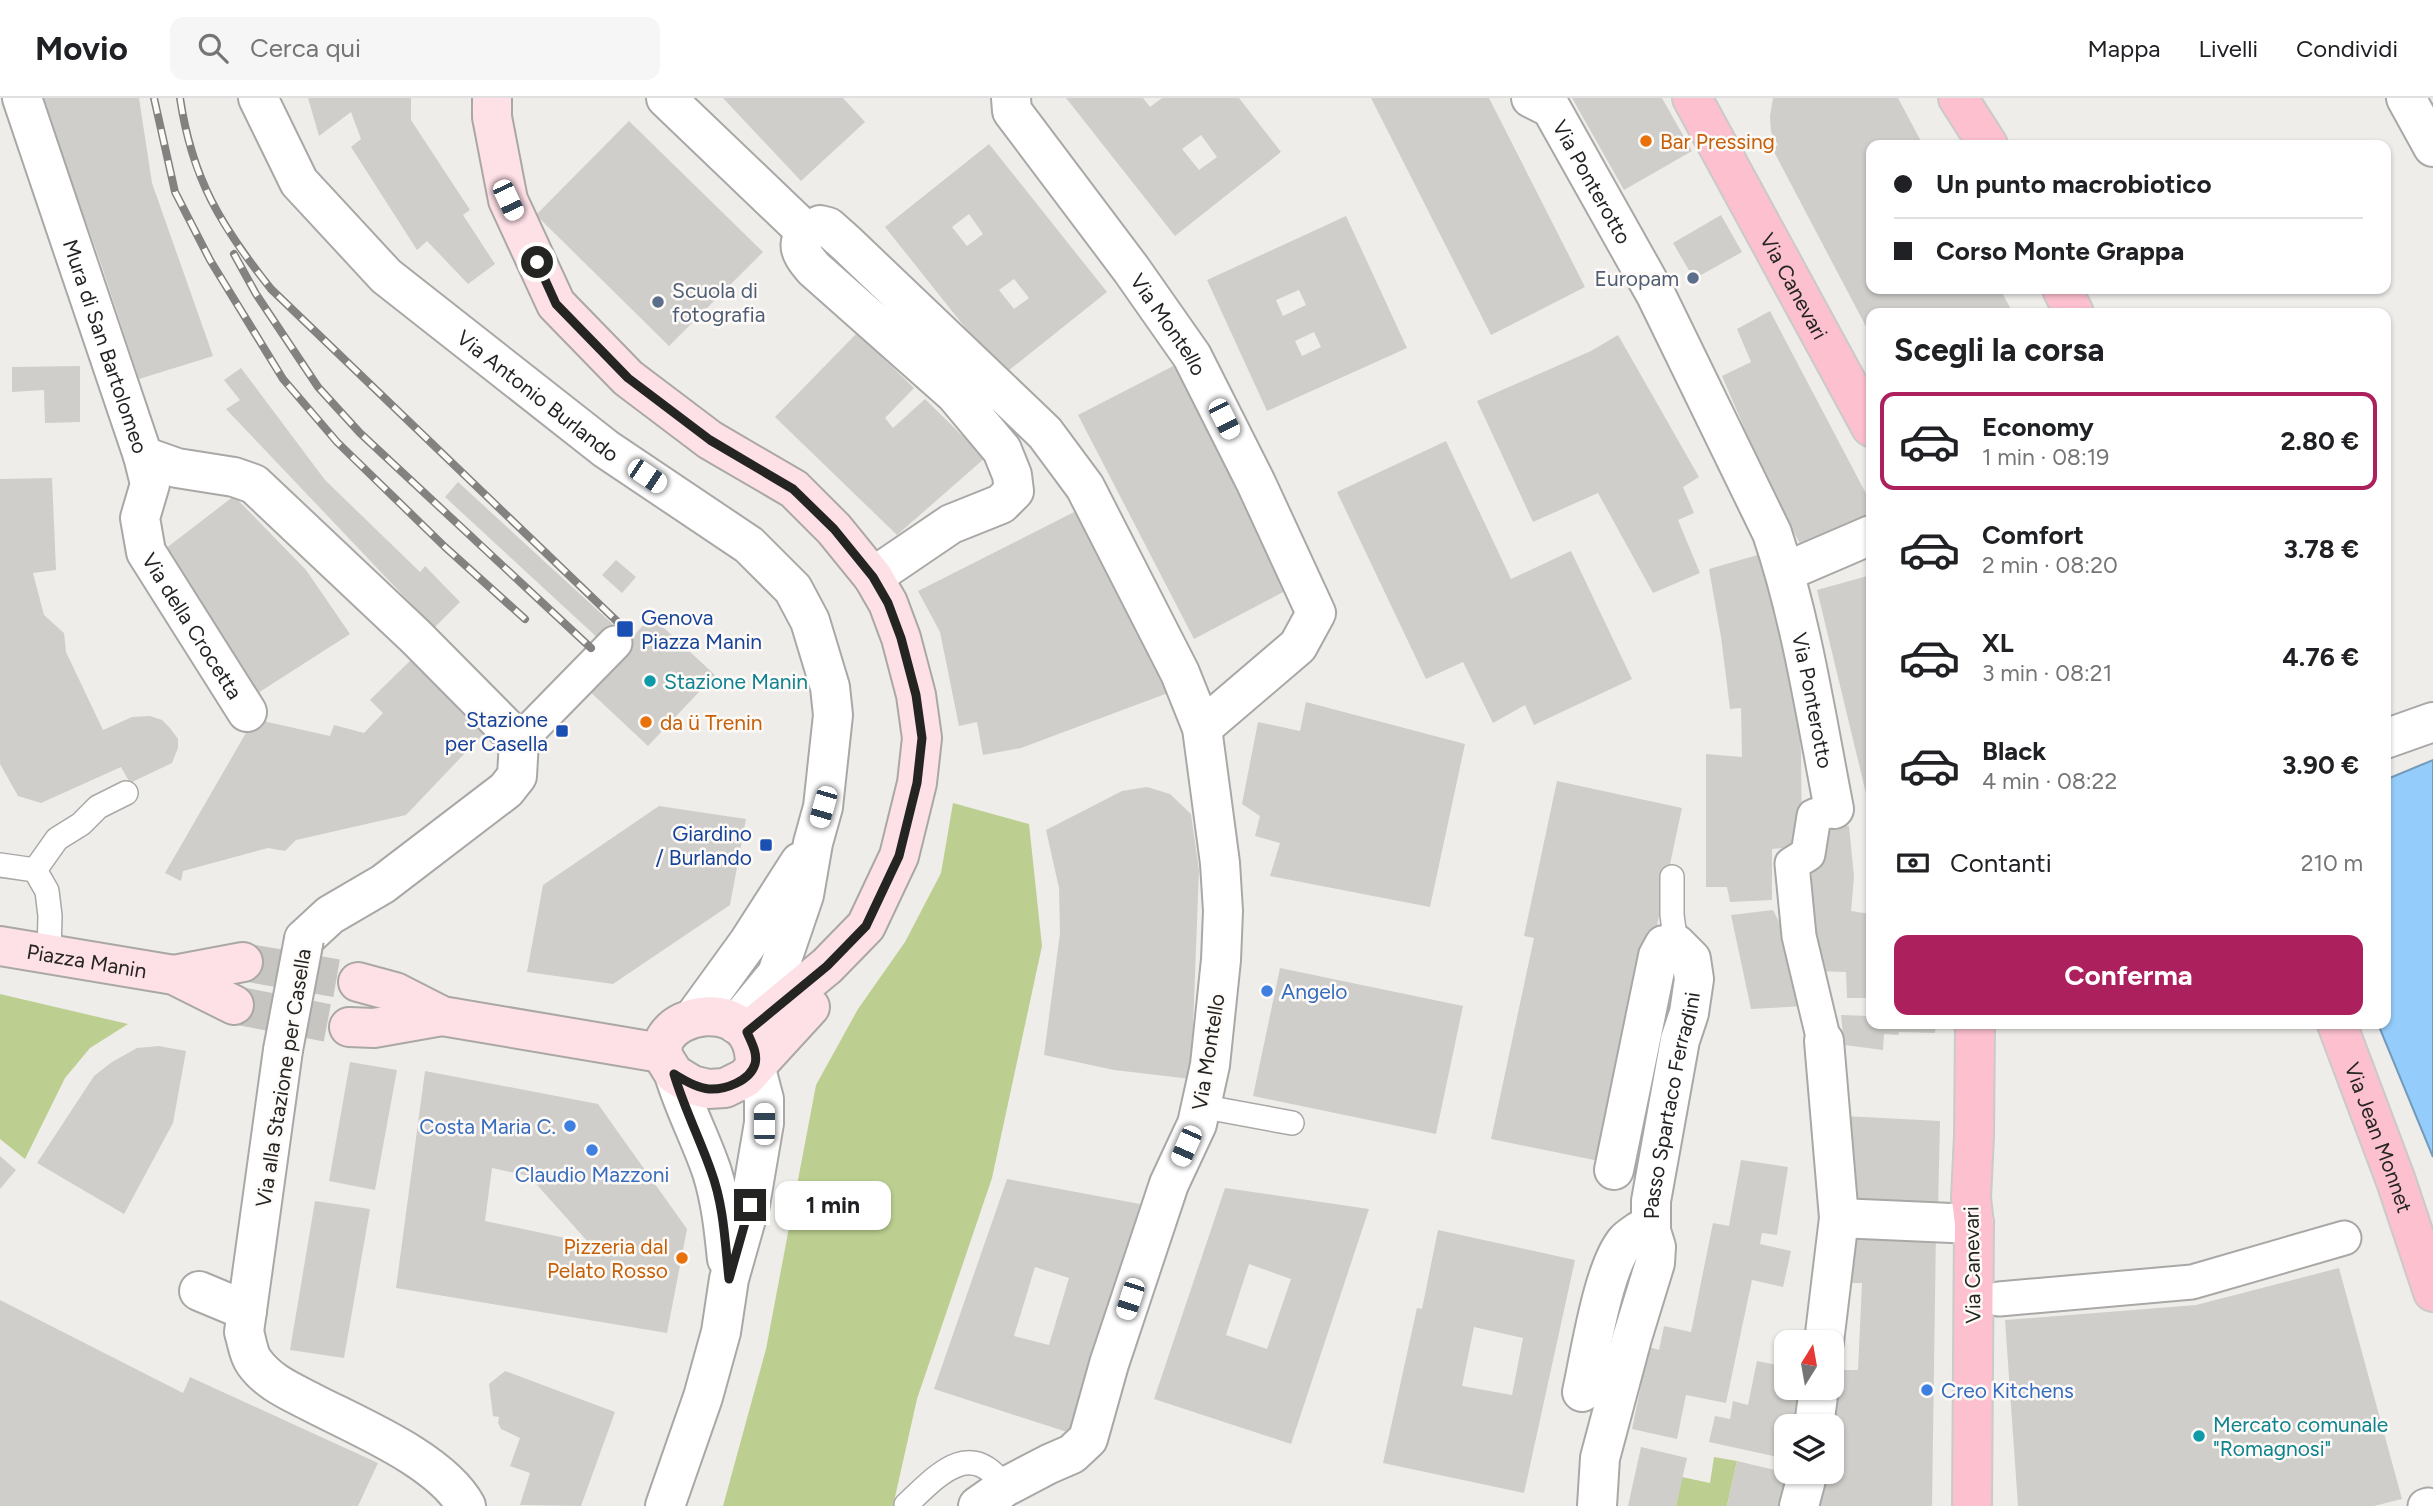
<!DOCTYPE html>
<html lang="it">
<head>
<meta charset="utf-8">
<style>
  :root { --surface:#fff; --page:#f6f6f6; --text:#202124; --muted:#757577; --line:#e0e0e0; --accent:#ad205e }
  body { margin:0; font-family:Figtree,sans-serif; background:var(--page); color:var(--text); height:100vh; display:flex; flex-direction:column; font-size:26px; white-space:nowrap }
  * { box-sizing:border-box; margin:0 }
  p { font-size:23px; color:var(--muted) }
  .icon { flex:none; width:38px; height:38px; fill:none; stroke:currentColor; stroke-width:2; stroke-linecap:round; stroke-linejoin:round }
  .map { position:relative; flex:1; overflow:hidden }
  .sheet { position:absolute; left:1866px; top:210px; width:525px; height:721px; display:flex; flex-direction:column; background:var(--surface); border-radius:14px; box-shadow:0 2px 5px #0004 }
  .sheet>* { flex:none }
  .hud { position:absolute; left:1866px; top:42px; width:525px; height:154px; border-radius:14px; box-shadow:0 2px 5px #0004; display:grid; align-content:center; height:154px; padding:0 28px; background:var(--surface) }
  .needle { width:46px; rotate:11deg }
  .controls { position:absolute; left:1774px; top:1232px; display:grid; gap:14px }
  .controls a { display:grid; place-items:center; width:70px; height:70px; border-radius:14px; background:var(--surface); box-shadow:0 2px 5px #0004; font-size:35px }
  .end { position:absolute; width:32px; height:32px; margin:-16px; border:9px solid #242423; background:#fff; box-shadow:0 0 0 4px #fff }
  .from { border-radius:50% }
  .bubble { position:absolute; height:49px; border-radius:14px; background:var(--surface); box-shadow:0 2px 5px #0004; font-size:23px; font-weight:700; line-height:49px; text-align:center }
  .car { position:absolute; width:21px; height:42px; margin:-21px -10px; border-radius:9px; box-shadow:0 0 5px 2px #0007; background:linear-gradient(#fff 24%,#345 0 40%,#fff 0 76%,#345 0 86%,#fff 0) }
  .hud b { display:flex; align-items:center; gap:24px; height:66px; font-size:26px }
  .hud b+b { border-top:2px solid var(--line) }
  .hud i { width:18px; height:18px; background:var(--text) }
  ul { padding:0; list-style:none }
  li { display:flex; align-items:center; gap:21px; height:98px; margin:0 14px 10px; padding:0 14px; border:4px solid transparent; border-radius:14px }
  li div { flex:1 }
  li b { display:block; font-size:26px }
  li em { font-style:normal; font-weight:700 }
  li.active { border-color:var(--accent) }
  li>.icon { width:63px; height:63px; stroke-width:1.5 }
  h2 { padding:0 28px; font-size:32px; line-height:84px }
  .pay { display:flex; align-items:center; gap:18px; height:77px; padding:0 28px; font-size:26px }
  .pay p { margin-inline-start:auto }
  .primary-button { display:flex; gap:14px; margin-top:auto; padding:14px 28px }
  .primary-button a { flex:1; height:80px; border-radius:14px; background:var(--accent); color:#fff; font-size:28px; font-weight:700; line-height:80px; text-align:center }
  header { display:flex; align-items:center; gap:42px; box-sizing:border-box; height:98px; padding:0 35px; background:var(--surface); border-bottom:2px solid var(--line) }
  header strong { font-size:33px }
  nav { display:flex; gap:38px; margin-inline-start:auto; font-size:24px }
  .search { width:490px; height:63px; background:var(--page); display:flex; align-items:center; gap:18px; box-sizing:border-box; padding:0 24px; border-radius:14px; color:var(--muted); font-size:26px }
  .map>svg:first-child { display:block }
  .green { fill:#bccf90 }
  .water { fill:#94ccfb; stroke:#729aba; stroke-width:2 }
  .building { fill:#d0cecb; fill-rule:evenodd }
  .lines { fill:none; stroke-linecap:round; stroke-linejoin:round }
  .secondary-tunnel { stroke:#c6c5c2; stroke-width:38; stroke-dasharray:38 19; stroke-linecap:butt }
  .service-casing { stroke:#aaa8a6; stroke-width:26 }
  .pedestrian-casing { stroke:#aaa8a6; stroke-width:37 }
  .minor-casing { stroke:#aaa8a6; stroke-width:42 }
  .tertiary-casing { stroke:#aaa8a6; stroke-width:42 }
  .secondary-casing { stroke:#aaa8a6; stroke-width:42 }
  .primary-casing { stroke:#cacaca; stroke-width:42 }
  .service { stroke:#fff; stroke-width:23 }
  .pedestrian { stroke:#fff; stroke-width:33 }
  .minor { stroke:#fff; stroke-width:38 }
  .tertiary { stroke:#fff; stroke-width:38 }
  .secondary { stroke:#fee0e7; stroke-width:38 }
  .primary { stroke:#fcc0cf; stroke-width:38 }
  .rail-casing { stroke:#838280; stroke-width:8 }
  .rail { stroke:#fdfaf8; stroke-width:5; stroke-dasharray:16; stroke-linecap:butt }
  .minor-bridge-casing { stroke:#aaa8a6; stroke-width:42; stroke-linecap:butt }
  .minor-bridge { stroke:#fff; stroke-width:38 }
  .route { stroke:#242423; stroke-width:9 }
  .food-dot { fill:#e8710a; stroke:#fdfaf8; stroke-width:2.5 }
  .service-dot { fill:#5c6f8a; stroke:#fdfaf8; stroke-width:2.5 }
  .transit-dot { fill:#1a4fb4; stroke:#fdfaf8; stroke-width:2.5 }
  .culture-dot { fill:#0f9aa8; stroke:#fdfaf8; stroke-width:2.5 }
  .shop-dot { fill:#3f7fe0; stroke:#fdfaf8; stroke-width:2.5 }
  .labels { text-anchor:middle; dominant-baseline:central; stroke-width:5; stroke-linejoin:round; paint-order:stroke }
  .food-label { font-size:21px; fill:#c56008; stroke:#fdfaf8; text-anchor:start }
  .street-label { font-size:21px; fill:#242423; stroke:#fdfaf8 }
  .service-label { font-size:21px; fill:#4e5e75; stroke:#fdfaf8; text-anchor:end }
  .transit-label { font-size:21px; fill:#164399; stroke:#fdfaf8; text-anchor:end }
  .culture-label { font-size:21px; fill:#0d838f; stroke:#fdfaf8; text-anchor:start }
  .shop-label { font-size:21px; fill:#366cbe; stroke:#fdfaf8; text-anchor:start }
</style>
</head>
<body>
<header>
<strong>Movio</strong>
<div class="search"><svg class="icon" aria-label="search" viewBox="0 0 24 24"><circle cx="10" cy="10" r="6"/><path d="M15 15l6 6"/></svg>Cerca qui</div>
<nav><a>Mappa</a><a>Livelli</a><a>Condividi</a></nav>
</header>
<div class="map">
<svg width="2433" height="1408" viewBox="0 0 2433 1408">
  <rect width="100%" height="100%" fill="#efedea"/>
  <path class="green" d="M953,705L1029,726L1042,848L992,1080L917,1301L893,1408H723L766,1251L816,987L858,911L905,844L941,775Z
    M0,896L128,926L90,950L65,980L25,1061L0,1041Z
    M1714,1359L1737,1363L1727,1408H1676L1682,1379L1710,1385Z"/>
  <path class="water" d="M2433,662V1059L2378,926H2385V682Z"/>
  <path class="building" d="M41,0H139L152,85L213,258L139,281L100,163Z
    M308,0H411V22L470,112L463,117L495,166L468,186L427,143L417,152L351,49L361,41L351,14L319,38Z
    M723,0H843L865,24L801,83Z
    M1066,0H1143L1150,9L1162,0H1239L1281,54L1175,138ZM1201,37L1217,59L1199,72L1182,51Z
    M1371,0H1489L1585,189L1491,237Z
    M1572,0H1662L1692,53L1624,92Z
    M1773,0H1898L1923,47H1871V191H2000L2013,215H1871V238L1772,50L1778,47L1771,34L1770,18Z
    M629,23L763,154L669,248L536,117Z
    M989,46L1107,194L1003,277L885,129ZM969,116L983,136L967,148L952,129ZM1014,181L1029,200L1014,211L999,192Z
    M1721,117L1742,154L1694,181L1673,145Z
    M1346,118L1407,250L1267,313L1207,182ZM1299,192L1306,207L1283,218L1276,202ZM1314,234L1321,249L1302,258L1295,243Z
    M1770,213L1871,405V420L1804,453L1770,390L1722,278L1751,264L1737,231Z
    M857,235L914,290L885,320L893,330L925,301L985,360L897,437L775,319Z
    M1618,237L1699,379L1683,389L1694,415L1678,422L1700,475L1653,495L1598,395L1533,424L1477,303L1591,253Z
    M1181,264L1291,490L1194,541L1078,317Z
    M80,268V324L45,325L44,292L12,294V269Z
    M241,270L325,382L420,474L425,468L460,504L434,530L226,311L240,302L224,282Z
    M1446,343L1511,481L1571,453L1632,581L1534,627L1525,607L1493,625L1463,564L1426,581L1337,394Z
    M52,380L56,472L33,475L44,517L64,535L66,554L103,632L132,619L150,618L162,622L170,630L178,641V650L172,665L130,685L121,669L41,705L18,698L0,666V381Z
    M458,384L630,542L651,518L715,577L648,648L585,589L601,543L445,399Z
    M234,398L306,472L350,536L258,595L165,451Z
    M1078,412L1168,595L1021,650L983,657L977,624L959,628L940,534L918,493Z
    M1761,456L1797,603L1801,654L1802,748L1772,751V802L1730,804L1727,789H1706V656L1742,659L1741,610L1730,611L1721,539L1709,471Z
    M616,462L636,479L622,495L602,477Z
    M1871,477V712H1870L1817,492Z
    M417,556L489,630L406,717L296,742L285,753L268,750L183,773L181,783L165,775L254,621L330,638L334,627L364,635L383,615L370,602Z
    M1306,604L1465,646L1430,809L1270,778L1280,745L1255,738L1260,718L1242,706L1258,624L1300,633Z
    M1557,683L1682,710L1649,865L1599,1063L1491,1041L1534,840L1524,838Z
    M1147,689L1170,696L1191,716L1199,772L1191,981L1114,972L1044,957L1060,835L1059,790L1046,732L1122,693Z
    M659,708L746,721L730,807L613,886L527,874L543,787Z
    M1849,728L1854,779L1851,813L1870,816L1871,900H1847L1846,874L1816,873L1812,829V776L1817,729Z
    M1773,812L1793,851L1805,908L1751,911L1731,817Z
    M1280,870L1463,908L1436,1036L1253,998Z
    M1841,917L1871,918V926H1936L1935,935L1899,934L1898,937L1884,936L1883,952L1844,947Z
    M159,948L186,953L173,1025L124,1116L37,1065L94,978L112,964L137,950Z
    M350,964L397,972L375,1092L329,1083Z
    M425,973L598,1006L687,1131L667,1235L396,1190ZM492,1070L529,1078L589,1145L485,1123Z
    M1844,1018L1940,1023L1938,1113L1845,1110Z
    M0,1058L16,1072L0,1091Z
    M1741,1062L1788,1069L1777,1137L1762,1135L1760,1146L1791,1153L1783,1189L1752,1182L1726,1305L1686,1297L1677,1341L1632,1331L1649,1249L1659,1252L1664,1228L1691,1234L1713,1125L1729,1128Z
    M1007,1081L1140,1106L1070,1335L934,1291ZM1035,1169L1069,1180L1049,1247L1014,1238Z
    M1225,1090L1369,1111L1291,1346L1154,1301ZM1249,1166L1291,1181L1267,1251L1226,1237Z
    M315,1103L370,1111L344,1260L290,1252Z
    M1438,1132L1575,1162L1524,1395L1383,1365L1417,1210L1422,1211ZM1474,1229L1523,1240L1512,1297L1462,1288Z
    M1936,1133L1932,1408H1811L1824,1374H1832V1338L1841,1272H1858L1862,1185H1843L1846,1138Z
    M2339,1170L2402,1401L2374,1408H2018L2005,1222L2196,1207Z
    M0,1202L183,1295L190,1279L378,1365L358,1408H0Z
    M1757,1263L1787,1269V1290H1806L1798,1328H1787V1361L1709,1344L1715,1318L1730,1321L1733,1303L1748,1307Z
    M505,1273L615,1314L581,1408L520,1407L530,1375L510,1368L520,1340L501,1331L498,1325L499,1319L493,1318L489,1286Z
    M1641,1349L1687,1360L1676,1408H1628Z
    M1737,1363L1787,1375L1779,1408H1727Z"/>
  <g class="lines">
    <path class="secondary-tunnel" d="M243,864L358,884
      M234,907L349,929"/>
    <defs>
      <path id="service" d="M0,767L35,772L47,793L50,818L49,856
        M35,772L57,741L81,726L98,709L126,695
        M1672,779V817L1676,846
        M1200,1008L1292,1025
        M906,1407C938,1377 970,1339 1005,1389"/>
      <path id="pedestrian" d="M519,643L615,545
        M1824,943L1799,838L1792,766L1808,756L1814,718L1834,711
        M1999,1201L2192,1184L2344,1140
        M2425,1408L2428,1407"/>
      <g id="minor">
        <path id="s1" d="M22,0L143,358L177,370L234,379L254,386L416,539L519,643L517,678L506,692L383,786L330,817L304,841"/>
        <path id="s2" d="M258,0L299,84L386,178L606,351L749,447L793,491L810,523L830,589L833,617L823,709L813,745L804,797L777,876L736,926"/>
        <path d="M666,0L807,135"/>
        <path id="s3" d="M1011,0L1012,13L1131,171L1192,258L1256,385L1316,515L1298,548L1202,630"/>
        <path id="s4" d="M1531,0L1551,10L1656,197L1772,435C1802,524 1816,619 1834,711"/>
        <path id="s5" d="M143,358L150,386L140,420L146,454L247,614"/>
        <path d="M1785,474L1871,437"/>
        <path d="M873,479L951,426L1001,406L1014,393L1012,377L1002,352L955,296L814,171C797,152 793,140 820,127L828,129L846,145L1019,310L1045,335L1085,389L1180,575L1202,630L1220,765L1223,813L1221,862L1210,967L1197,1026L1169,1086L1109,1266L1088,1341L1072,1356L1049,1366L1005,1389L978,1408"/>
        <path d="M2385,641L2433,624"/>
        <path d="M695,918L748,845L800,764"/>
        <path d="M1824,943L1839,1120L1824,1244"/>
        <path d="M283,952L244,1234C247,1243 248,1256 254,1264C268,1284 290,1293 311,1304C357,1328 441,1362 466,1408"/>
        <path d="M1839,1120L1974,1126"/>
        <path d="M199,1193L247,1213"/>
        <path d="M1582,1294C1590,1258 1603,1169 1626,1143C1630,1139 1635,1136 1639,1133H1651"/>
        <path d="M1814,1328L1819,1290"/>
        <path id="s6" d="M1597,1408L1600,1360L1632,1240L1655,1165L1656,1149L1651,1133V1103L1680,942L1689,915L1694,881L1691,861L1676,846L1664,847L1658,858L1614,1072"/>
        <path d="M1799,1408L1808,1374"/>
      </g>
      <path id="tertiary" d="M2406,0L2433,49
        M674,976C684,1010 701,1041 712,1074C721,1103 724,1132 727,1161
        M665,1408L703,1299L721,1234L729,1181L750,1107L764,1025V1001L755,967"/>
      <g id="secondary">
        <path d="M492,0V19L508,102L556,206L628,280L710,342L794,391L834,431L873,479L888,505L901,540L916,597L922,640L917,685L899,758L866,828L827,868L747,934"/>
        <path id="s7" d="M0,848L174,877L234,907"/>
        <path d="M174,877L243,864"/>
        <path d="M358,884L395,894L442,918L661,955"/>
        <path d="M349,929L374,930L442,918"/>
        <path d="M755,967C755,956 754,946 747,936C730,910 682,914 666,939C663,943 663,950 661,955L674,976L692,987L708,991L725,990L745,980L810,909"/>
      </g>
      <g id="primary">
        <path id="s8" d="M1692,0L1871,329"/>
        <path d="M1958,0L1988,47"/>
        <path d="M2062,191L2074,215"/>
        <path id="s9" d="M2337,926L2396,1083L2433,1194"/>
        <path d="M1972,1408L1974,1126L1971,1100L1974,1038L1975,926"/>
      </g>
    </defs>
    <use href="#service" class="service-casing"/>
    <use href="#pedestrian" class="pedestrian-casing"/>
    <use href="#minor" class="minor-casing"/>
    <use href="#tertiary" class="tertiary-casing"/>
    <use href="#secondary" class="secondary-casing"/>
    <use href="#primary" class="primary-casing"/>
    <use href="#service" class="service"/>
    <use href="#pedestrian" class="pedestrian"/>
    <use href="#minor" class="minor"/>
    <use href="#tertiary" class="tertiary"/>
    <use href="#secondary" class="secondary"/>
    <use href="#primary" class="primary"/>
    <defs>
      <path id="rail" d="M154,0L175,94L210,162L283,281L337,344L445,449L525,521
        M180,0C192,81 221,128 271,191L625,531
        M234,156L256,196L318,289L360,335L591,550"/>
    </defs>
    <use href="#rail" class="rail-casing"/>
    <use href="#rail" class="rail"/>
    <defs>
      <path id="minor-bridge" d="M283,952L304,841"/>
    </defs>
    <use href="#minor-bridge" class="minor-bridge-casing"/>
    <use href="#minor-bridge" class="minor-bridge"/>
  </g>
  <g class="lines">
    <path class="route" d="M537,164L556,206L628,280L710,342L793,391L834,431L873,479L888,505L901,540L916,597L922,640L917,685L899,758L866,828L827,868L747,934C751,944 758,955 755,966C750,983 725,992 709,991C697,990 685,983 674,976C684,1010 700,1041 711,1073C724,1108 725,1145 729,1181L750,1107"/>
  </g>
  <g class="food-dot">
    <circle cx="1646" cy="43" r="7"/>
    <circle cx="646" cy="624" r="7"/>
    <circle cx="682" cy="1160" r="7"/>
  </g>
  <g class="service-dot">
    <circle cx="1693" cy="180" r="7"/>
    <circle cx="658" cy="204" r="7"/>
  </g>
  <g class="transit-dot">
    <rect x="616" y="522" width="18" height="18" rx="3.5"/>
    <rect x="555" y="626" width="14" height="14" rx="3.5"/>
    <rect x="759" y="740" width="14" height="14" rx="3.5"/>
  </g>
  <g class="culture-dot">
    <circle cx="650" cy="583" r="7"/>
    <circle cx="2199" cy="1338" r="7"/>
  </g>
  <g class="shop-dot">
    <circle cx="1267" cy="893" r="7"/>
    <circle cx="570" cy="1028" r="7"/>
    <circle cx="592" cy="1052" r="7"/>
    <circle cx="1927" cy="1292" r="7"/>
  </g>
  <g class="labels">
    <g class="food-label">
      <text x="1660" y="43">Bar Pressing</text>
      <text x="660" y="624">da ü Trenin</text>
      <text x="668" y="1148" text-anchor="end">Pizzeria dal<tspan x="668" dy="24">Pelato Rosso</tspan></text>
    </g>
    <g class="street-label">
      <text stroke="none"><textPath href="#s4" startOffset="107">Via Ponterotto</textPath></text>
      <text stroke="none"><textPath href="#s8" startOffset="214">Via Canevari</textPath></text>
      <text stroke="none"><textPath href="#s3" startOffset="278">Via Montello</textPath></text>
      <text stroke="none"><textPath href="#s1" startOffset="262">Mura di San Bartolomeo</textPath></text>
      <text stroke="none"><textPath href="#s2" startOffset="415">Via Antonio Burlando</textPath></text>
      <text stroke="none"><textPath href="#s5" startOffset="186">Via della Crocetta</textPath></text>
      <text stroke="none"><textPath href="#s4" startOffset="674">Via Ponterotto</textPath></text>
      <text stroke="none"><textPath href="#s7" startOffset="88">Piazza Manin</textPath></text>
      <text transform="translate(1208 954) rotate(-81)">Via Montello</text>
      <text transform="translate(283 980) rotate(-81)">Via alla Stazione per Casella</text>
      <text stroke="none"><textPath href="#s6" startOffset="411">Passo Spartaco Ferradini</textPath></text>
      <text stroke="none"><textPath href="#s9" startOffset="121">Via Jean Monnet</textPath></text>
      <text transform="translate(1972 1167) rotate(-91)">Via Canevari</text>
    </g>
    <g class="service-label">
      <text x="1679" y="180">Europam</text>
      <text x="672" y="192" text-anchor="start">Scuola di<tspan x="672" dy="24">fotografia</tspan></text>
    </g>
    <g class="transit-label">
      <text x="641" y="519" text-anchor="start">Genova<tspan x="641" dy="24">Piazza Manin</tspan></text>
      <text x="548" y="621">Stazione<tspan x="548" dy="24">per Casella</tspan></text>
      <text x="752" y="735">Giardino<tspan x="752" dy="24">/ Burlando</tspan></text>
    </g>
    <g class="culture-label">
      <text x="664" y="583">Stazione Manin</text>
      <text x="2213" y="1326">Mercato comunale<tspan x="2213" dy="24">"Romagnosi"</tspan></text>
    </g>
    <g class="shop-label">
      <text x="1281" y="893">Angelo</text>
      <text x="556" y="1028" text-anchor="end">Costa Maria C.</text>
      <text x="592" y="1076" text-anchor="middle">Claudio Mazzoni</text>
      <text x="1941" y="1292">Creo Kitchens</text>
    </g>
  </g>
</svg>
<div class="controls">
<a><svg class="needle" viewBox="-14 -14 28 28"><path d="M0-13l5 13h-10z" fill="#e53935"/><path d="M0 13l5-13h-10z" fill="#757577"/></svg></a>
<a><svg class="icon" aria-label="layers" viewBox="0 0 24 24"><path d="M12 4l9 5-9 5-9-5zM3 14l9 5 9-5"/></svg></a>
</div>
<i class="end from" style="left:537px;top:164px"></i>
<i class="end" style="left:750px;top:1107px"></i>
<div class="bubble" style="left:775px;top:1083px;width:116px">1 min</div>
<i class="car" style="left:508px;top:102px;rotate:155deg"></i>
<i class="car" style="left:1224px;top:321px;rotate:153deg"></i>
<i class="car" style="left:647px;top:378px;rotate:124deg"></i>
<i class="car" style="left:823px;top:709px;rotate:196deg"></i>
<i class="car" style="left:764px;top:1026px;rotate:0deg"></i>
<i class="car" style="left:1186px;top:1048px;rotate:204deg"></i>
<i class="car" style="left:1130px;top:1201px;rotate:198deg"></i>
<div class="hud">
<b><i class="from"></i>Un punto macrobiotico</b>
<b><i></i>Corso Monte Grappa</b>
</div>
<section class="sheet">
<h2>Scegli la corsa</h2>
<ul>
<li class="active"><svg class="icon" aria-label="car" viewBox="0 0 24 24"><path d="M5 17H2v-5l4-1 3-4h7l3 4 3 1v5h-3M9 17h6M6 11h13"/><circle cx="7" cy="17" r="2"/><circle cx="17" cy="17" r="2"/></svg><div><b>Economy</b><p>1 min · 08:19</p></div><em>2.80 €</em></li>
<li><svg class="icon" aria-label="car" viewBox="0 0 24 24"><path d="M5 17H2v-5l4-1 3-4h7l3 4 3 1v5h-3M9 17h6M6 11h13"/><circle cx="7" cy="17" r="2"/><circle cx="17" cy="17" r="2"/></svg><div><b>Comfort</b><p>2 min · 08:20</p></div><em>3.78 €</em></li>
<li><svg class="icon" aria-label="car" viewBox="0 0 24 24"><path d="M5 17H2v-5l4-1 3-4h7l3 4 3 1v5h-3M9 17h6M6 11h13"/><circle cx="7" cy="17" r="2"/><circle cx="17" cy="17" r="2"/></svg><div><b>XL</b><p>3 min · 08:21</p></div><em>4.76 €</em></li>
<li><svg class="icon" aria-label="car" viewBox="0 0 24 24"><path d="M5 17H2v-5l4-1 3-4h7l3 4 3 1v5h-3M9 17h6M6 11h13"/><circle cx="7" cy="17" r="2"/><circle cx="17" cy="17" r="2"/></svg><div><b>Black</b><p>4 min · 08:22</p></div><em>3.90 €</em></li>
</ul>
<div class="pay"><svg class="icon" aria-label="cash" viewBox="0 0 24 24"><path d="M3 7h18v10H3z"/><circle cx="12" cy="12" r="2"/></svg>Contanti<p>210 m</p></div>
<div class="primary-button"><a>Conferma</a></div>
</section>
</div>
</body>
</html>
